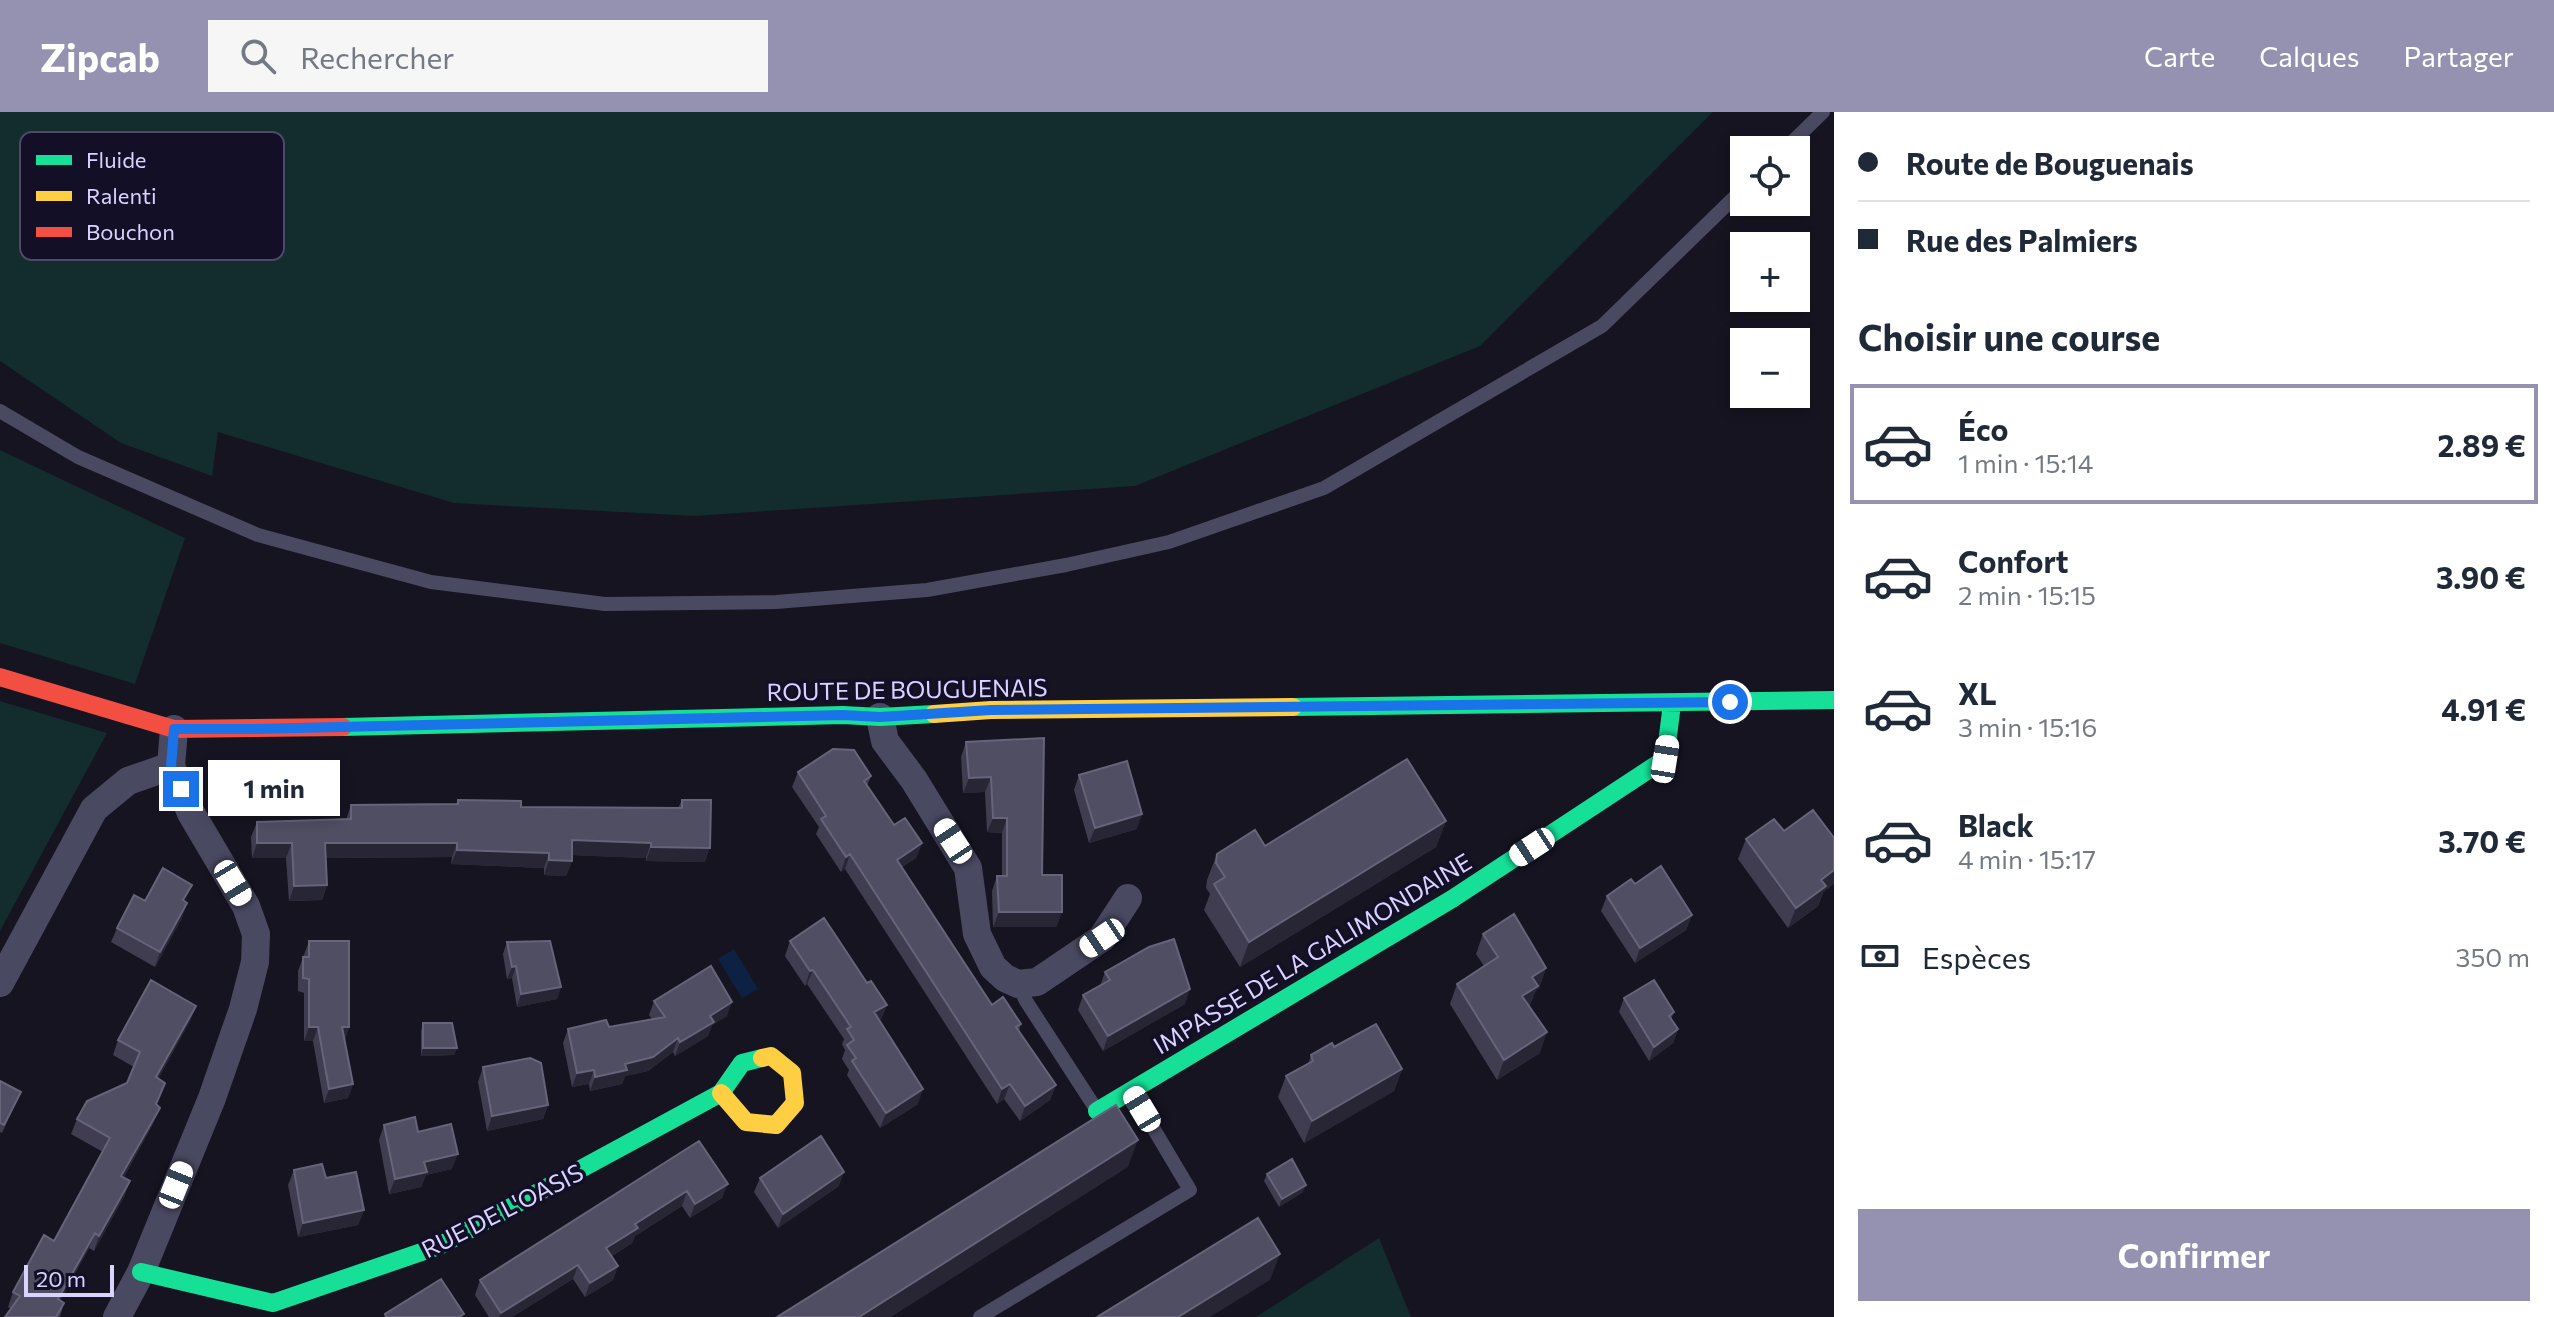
<!DOCTYPE html>
<html lang="fr">
<head>
<meta charset="utf-8">
<style>
  :root { --surface:#fff; --page:#f6f6f7; --text:#1f2937; --muted:#747a83; --line:#e0e1e3; --accent:#9591b1 }
  body { margin:0; font-family:Commissioner,sans-serif; background:var(--page); color:var(--text); height:100vh; display:flex; flex-direction:column; font-size:30px; white-space:nowrap }
  * { box-sizing:border-box; margin:0 }
  p { font-size:26px; color:var(--muted) }
  .icon { flex:none; width:44px; height:44px; fill:none; stroke:currentColor; stroke-width:2; stroke-linecap:round; stroke-linejoin:round }
  .map { position:relative; flex:1; overflow:hidden }
  .details { display:flex; flex-direction:column; background:var(--surface); width:720px }
  .details>* { flex:none }
  .guide { display:grid; align-content:center; height:176px; padding:0 24px; background:var(--surface) }
  .tools { position:absolute; left:1730px; top:24px; display:grid; gap:16px }
  .tools a { display:grid; place-items:center; width:80px; height:80px; border-radius:0px; background:var(--surface); box-shadow:0 4px 12px #0003; font-size:40px }
  .scale { position:absolute; left:24px; bottom:20px; width:90px; box-sizing:border-box; padding-left:8px; border:4px solid #d9d4ff; border-top:0; font-size:22px; line-height:28px; white-space:nowrap; color:#d9d4ff; -webkit-text-stroke:6px #130f26; paint-order:stroke }
  .end { position:absolute; width:36px; height:36px; margin:-18px; border:10px solid #1a73e8; background:#fff; box-shadow:0 0 0 4px #fff }
  .from { border-radius:50% }
  .bubble { position:absolute; height:56px; border-radius:0px; background:var(--surface); box-shadow:0 4px 12px #0003; font-size:26px; font-weight:700; line-height:56px; text-align:center }
  .car { position:absolute; width:24px; height:48px; margin:-24px -12px; border-radius:10px; box-shadow:0 0 6px 2px #0007; background:linear-gradient(#fff 24%,#345 0 40%,#fff 0 76%,#345 0 86%,#fff 0) }
  .guide b { display:flex; align-items:center; gap:28px; height:76px; font-size:30px }
  .guide b+b { border-top:2px solid var(--line) }
  .guide i { width:20px; height:20px; background:var(--text) }
  ul { padding:0; list-style:none }
  li { display:flex; align-items:center; gap:24px; height:120px; margin:0 16px 12px; padding:0 8px; border:4px solid transparent; border-radius:0px }
  li div { flex:1 }
  li b { display:block; font-size:30px }
  li em { font-style:normal; font-weight:700 }
  li.selected { border-color:var(--accent) }
  li>.icon { width:72px; height:72px; stroke-width:1.5 }
  h2 { padding:0 24px; font-size:36px; line-height:96px }
  .pay { display:flex; align-items:center; gap:20px; height:88px; padding:0 24px; font-size:30px }
  .pay p { margin-inline-start:auto }
  .primary-button { display:flex; gap:16px; margin-top:auto; padding:16px 24px }
  .primary-button a { flex:1; height:92px; border-radius:0px; background:var(--accent); color:#fff; font-size:32px; font-weight:700; line-height:92px; text-align:center }
  header { display:flex; align-items:center; gap:48px; box-sizing:border-box; height:112px; padding:0 40px; background:var(--accent); color:#fff }
  header strong { font-size:38px }
  nav { display:flex; gap:44px; margin-inline-start:auto; font-size:28px }
  .search { width:560px; height:72px; background:var(--page); display:flex; align-items:center; gap:20px; box-sizing:border-box; padding:0 28px; border-radius:0px; color:var(--muted); font-size:30px }
  main { display:flex; flex:1; min-height:0 }
  .map>svg:first-child { display:block }
  .green { fill:#132c2d }
  .water { fill:#0d2144 }
  .lines { fill:none; stroke-linecap:round; stroke-linejoin:round }
  .lane { stroke:#4a4962; stroke-width:14 }
  .street { stroke:#4a4962; stroke-width:28 }
  .fast { stroke:#16e098; stroke-width:18 }
  .slow { stroke:#ffcf43; stroke-width:18 }
  .jam { stroke:#f24e42; stroke-width:18 }
  .wall { fill:#403d50 }
  .shaded-wall { fill:#282635 }
  .building { fill:#504e63; stroke:#66637b; stroke-width:2 }
  .route { stroke:#1a73e8; stroke-width:10 }
  .labels { text-anchor:middle; dominant-baseline:central; stroke-width:7; stroke-linejoin:round; paint-order:stroke }
  .street-label { font-size:24px; fill:#d9d4ff; stroke:#130f26 }
  .key { fill:#130f26; stroke:#4e4a67; stroke-width:2 }
  .key-label { font-size:22px; fill:#d9d4ff }
</style>
</head>
<body>
<header>
<strong>Zipcab</strong>
<div class="search"><svg class="icon" aria-label="search" viewBox="0 0 24 24"><circle cx="10" cy="10" r="6"/><path d="M15 15l6 6"/></svg>Rechercher</div>
<nav><a>Carte</a><a>Calques</a><a>Partager</a></nav>
</header>
<main>
<div class="map">
<svg width="1834" height="1205" viewBox="0 0 1834 1205">
  <rect width="100%" height="100%" fill="#161421"/>
  <path class="green" d="M0,0H1713L1480,234L1135,374L694,404L454,391L218,320L212,364L121,331L0,249Z
    M0,338L185,426L135,572L0,531Z
    M0,589L107,621L0,819Z
    M1379,1126L1411,1205H1256Z"/>
  <path class="water" d="M734,837L758,877L742,886L718,847Z"/>
  <g class="lines">
    <path class="lane" d="M1784,38L1823,0
      M0,299L78,345L258,423L431,470L605,492L776,490L927,478L1066,453L1169,430L1324,376L1602,214L1744,76
      M1018,872L1026,889L1096,997
      M980,1205L1190,1078L1133,982"/>
    <path class="street" d="M880,605L885,629L914,668L968,756L977,822L993,855L1005,866L1018,872L1037,870L1102,826L1128,786
      M0,871L94,697L128,669L171,654
      M117,1205L141,1160L212,986L243,897L255,850L256,822L246,794L191,701L171,654L174,617"/>
    <path class="fast" d="M1293,595L1834,588
      M343,615L843,603L880,605L934,602
      M1097,999L1452,787L1665,647L1672,592
      M141,1160L273,1191L439,1134L721,981L742,951L762,946"/>
    <path class="slow" d="M934,602L991,598L1293,595
      M721,981L746,1010L776,1013L795,991L792,961L771,944L762,946"/>
    <path class="jam" d="M0,565L174,617L343,615"/>
  </g>
  <path class="wall" d="M1044,626L1042,763L1062,800L1056,815H993L992,779L997,764H1002V721L987,720L985,680L963,681L961,645L966,630Z
    M798,660L871,664L867,674L894,713L922,731L916,746L902,755L992,893L1021,912L1019,919L1056,973L1050,988L1020,1009L1004,987L997,992L845,757L841,760L816,722L819,715L792,675Z
    M1079,663L1137,717L1089,731L1074,678Z
    M458,688L521,695L678,696L682,688L705,750L646,749V746L572,743V749L566,764L544,763V756L451,752L452,745L326,746L327,773L322,788L289,789L286,746H252L251,725L257,710L346,708L351,693L456,692Z
    M1446,709L1436,735L1240,855L1204,798L1210,782L1206,776L1207,768L1217,742L1265,734Z
    M1746,727L1823,781L1818,794L1788,816L1738,747Z
    M1635,772L1692,803L1686,818L1635,851L1601,799L1607,784Z
    M145,789L185,790L182,806L155,855L111,830L117,816Z
    M1483,822L1546,856L1539,876L1536,878L1529,895L1540,941L1497,968L1450,892L1457,872L1484,854L1476,842Z
    M309,829L349,915L345,927L353,972L348,986L324,991L313,929H304V881L298,879V859Z
    M790,829L867,871L887,893L881,907L879,908L918,992L880,1016L847,963L849,958L842,947L845,938L842,932L844,927L807,872L805,874L785,844Z
    M507,830L561,875L557,887L517,895L512,866L507,867L503,842Z
    M1105,860L1185,892L1103,939L1078,898L1083,883L1100,874Z
    M1624,886L1674,900L1671,907L1678,917L1673,931L1649,949L1619,900Z
    M654,889L727,904L712,913L708,924L675,944L673,940L648,959L625,964L622,972L590,979L589,972L572,975L563,931L568,917L609,915L652,907L649,903Z
    M196,894L190,909L158,967L154,1010L124,1065L125,1083L94,1139L89,1136L60,1189L64,1191L60,1205H5L11,1197L8,1195L13,1180L54,1129L103,1040L71,1022L77,1007L127,971L134,955L113,943L118,928Z
    M423,911L457,936L454,943L421,944V919Z
    M1334,935L1402,957L1394,979L1304,1031L1278,985L1286,964L1308,952L1311,943Z
    M483,955L548,993L543,1007L487,1019L478,970Z
    M0,969L21,980L2,1021L0,1020Z
    M384,1013L418,1020L452,1057L426,1063L421,1075L389,1082L379,1028Z
    M699,1029L722,1086L690,1106L682,1094L635,1124L632,1131L612,1144L618,1154L613,1168L585,1185L573,1167L512,1205H489L475,1183L480,1168Z
    M294,1058L326,1066L364,1098L358,1113L298,1125L288,1073Z
    M1267,1062L1303,1080L1279,1095L1264,1069Z
    M760,1066L839,1074L778,1116L754,1080Z"/>
  <path class="shaded-wall" d="M991,665L985,680L963,681L969,666Z
    M1142,702L1137,717L1089,731L1095,716Z
    M993,706H1007L1002,721L987,720Z
    M1446,709L1436,735L1240,855L1249,830Z
    M572,728L651,731L646,746L567,743Z
    M257,731H292L286,746H252Z
    M325,731H457L452,745L320,746Z
    M922,731L916,746L891,762L897,748Z
    M651,735L710,736L705,750L646,749Z
    M457,738L549,741L544,756L451,752Z
    M850,742L845,757L841,760L846,745Z
    M549,748L572,749L566,764L544,763Z
    M1834,758V772L1823,781L1818,794L1788,816L1796,796L1821,768Z
    M327,773L322,788L289,789L294,774Z
    M187,791L182,806L155,855L160,840Z
    M999,800H1062L1056,815H993Z
    M1692,803L1686,818L1635,851L1640,836Z
    M516,854L512,866L507,867L512,855Z
    M1546,856L1539,876L1536,878L1530,894L1515,904L1522,884L1532,865Z
    M813,858L807,872L805,874L810,859Z
    M561,875L557,887L517,895L521,882Z
    M1190,877L1185,892L1103,939L1108,924Z
    M732,890L727,904L712,913L708,924L675,944L680,930L710,904Z
    M887,893L881,907L869,915L874,900Z
    M196,894L190,909L151,980L156,965Z
    M309,915H318L313,929H304Z
    M342,915H349L344,929Z
    M1678,917L1673,931L1649,949L1654,935Z
    M1547,920L1540,941L1497,968L1504,948Z
    M678,926L673,940L648,959L625,964L622,972L590,979L595,965L625,952Z
    M423,936H457L454,943L421,944Z
    M1402,957L1394,979L1304,1031L1312,1009Z
    M594,958L589,972L572,975L577,961Z
    M353,972L348,986L324,991L329,977Z
    M1010,972L1004,987L997,992L1002,977Z
    M1056,973L1050,988L1020,1009L1025,994Z
    M923,977L918,992L880,1016L886,1001Z
    M548,993L543,1007L487,1019L492,1004Z
    M160,996L154,1010L116,1079L121,1064Z
    M1138,1028L1128,1055L891,1205H859Z
    M458,1042L452,1057L426,1063L421,1075L389,1082L395,1067L424,1050Z
    M844,1060L839,1074L778,1116L783,1102Z
    M130,1069L125,1083L94,1139L99,1124Z
    M728,1072L722,1086L690,1106L695,1092Z
    M1306,1073L1303,1080L1279,1095L1282,1087Z
    M687,1079L682,1094L635,1124L632,1131L601,1151L606,1136L635,1112Z
    M364,1098L358,1113L298,1125L303,1111Z
    M95,1121L89,1136L53,1202L58,1187Z
    M1280,1142L1270,1168L1210,1205H1178Z
    M578,1153L573,1167L512,1205H499L501,1201Z
    M618,1154L613,1168L585,1185L590,1171Z"/>
  <path class="building" d="M1044,626L1042,763H1062V800H999L997,764H1007V706H993L991,665L969,666L966,630Z
    M833,637L854,638L871,664L864,669L894,713L905,706L922,731L897,748L992,893L1003,885L1021,912L1016,915L1056,973L1025,994L1010,972L1002,977L850,742L846,745L821,707L826,704L798,660Z
    M1407,647L1446,709L1249,830L1214,772L1225,765L1216,751L1217,742L1255,718L1265,734Z
    M1127,649L1142,702L1095,716L1079,663Z
    M458,688L521,689V695L682,696V688H711L710,736L651,735V731L572,728V749L549,748V741L457,738V731H325L327,773L294,774L292,731H257V710L351,707V693L458,692Z
    M1813,698L1834,726V758L1821,768L1826,774L1796,796L1746,727L1774,707L1784,719Z
    M1661,754L1692,803L1640,836L1607,784L1631,767L1635,772Z
    M163,756L192,773L183,788L187,791L160,840L117,816L134,783L145,789Z
    M1514,802L1546,856L1532,865L1538,874L1522,884L1547,920L1504,948L1457,872L1498,845L1483,822Z
    M824,806L867,871L871,869L887,893L874,900L923,977L886,1001L852,949L856,946L847,933L854,928L847,917L851,915L813,858L810,859L790,829Z
    M1174,827L1190,877L1108,924L1083,883L1110,868L1105,860L1149,835Z
    M309,829H349V915H342L353,972L329,977L318,915H309V867L303,866V845H309Z
    M550,829L561,875L521,882L516,854L512,855L507,830Z
    M711,854L732,890L710,904L714,910L680,930L678,926L653,945L625,952L627,958L595,965L594,958L577,961L568,917L606,908L609,915L665,905L654,889Z
    M151,868L196,894L156,965L165,971L156,992L160,996L121,1064L130,1069L99,1124L95,1121L58,1187L64,1191L56,1205H5L20,1184L13,1180L44,1123L54,1129L110,1026L77,1007L87,989L127,971L140,940L118,928Z
    M1654,868L1674,900L1669,904L1678,917L1654,935L1624,886Z
    M423,911H452L457,936H423Z
    M1376,912L1402,957L1312,1009L1286,964L1313,949L1311,943L1332,931L1334,935Z
    M530,946L541,951L548,993L492,1004L483,955Z
    M0,969L21,980L4,1013L0,1011Z
    M1116,993L1138,1028L859,1205H777Z
    M415,1005L418,1020L451,1012L458,1042L424,1050L427,1060L395,1067L384,1013Z
    M821,1024L844,1060L783,1102L760,1066Z
    M699,1029L728,1072L695,1092L687,1079L635,1112L638,1116L606,1136L618,1154L590,1171L578,1153L501,1201L480,1168Z
    M1292,1047L1306,1073L1282,1087L1267,1062Z
    M322,1052L326,1066L356,1060L364,1098L303,1111L294,1058Z
    M1258,1106L1280,1142L1178,1205H1097Z
    M441,1167L464,1202L459,1205H386L385,1202Z"/>
  <g class="lines">
    <path class="route" d="M181,677L171,654L174,617H253L843,603L880,605L991,598L1730,590"/>
  </g>
  <g class="labels">
    <g class="street-label">
      <text transform="translate(907 577) rotate(-1)">ROUTE DE BOUGUENAIS</text>
      <text transform="translate(1312 841) rotate(-31)">IMPASSE DE LA GALIMONDAINE</text>
      <text transform="translate(502 1098) rotate(-27)">RUE DE L'OASIS</text>
    </g>
  </g>
  <rect x="20" y="20" width="264" height="128" rx="12" class="key"/>
  <rect x="36" y="43" width="36" height="10" fill="#16e098"/>
  <rect x="36" y="79" width="36" height="10" fill="#ffcf43"/>
  <rect x="36" y="115" width="36" height="10" fill="#f24e42"/>
  <g class="key-label">
    <text x="86" y="56">Fluide</text>
    <text x="86" y="92">Ralenti</text>
    <text x="86" y="128">Bouchon</text>
  </g>
</svg>
<div class="tools">
<a><svg class="icon" aria-label="locate" viewBox="0 0 24 24"><circle cx="12" cy="12" r="6"/><path d="M12 2v4M12 18v4M2 12h4M18 12h4"/></svg></a>
<a>+</a>
<a>−</a>
</div>
<div class="scale">20 m</div>
<i class="end from" style="left:1730px;top:590px"></i>
<i class="end" style="left:181px;top:677px"></i>
<div class="bubble" style="left:208px;top:648px;width:132px">1 min</div>
<i class="car" style="left:1665px;top:647px;rotate:9deg"></i>
<i class="car" style="left:953px;top:729px;rotate:327deg"></i>
<i class="car" style="left:1532px;top:735px;rotate:237deg"></i>
<i class="car" style="left:233px;top:771px;rotate:149deg"></i>
<i class="car" style="left:1102px;top:826px;rotate:236deg"></i>
<i class="car" style="left:1142px;top:997px;rotate:329deg"></i>
<i class="car" style="left:176px;top:1073px;rotate:22deg"></i>
</div>
<section class="details">
<div class="guide">
<b><i class="from"></i>Route de Bouguenais</b>
<b><i></i>Rue des Palmiers</b>
</div>
<h2>Choisir une course</h2>
<ul>
<li class="selected"><svg class="icon" aria-label="car" viewBox="0 0 24 24"><path d="M5 17H2v-5l4-1 3-4h7l3 4 3 1v5h-3M9 17h6M6 11h13"/><circle cx="7" cy="17" r="2"/><circle cx="17" cy="17" r="2"/></svg><div><b>Éco</b><p>1 min · 15:14</p></div><em>2.89 €</em></li>
<li><svg class="icon" aria-label="car" viewBox="0 0 24 24"><path d="M5 17H2v-5l4-1 3-4h7l3 4 3 1v5h-3M9 17h6M6 11h13"/><circle cx="7" cy="17" r="2"/><circle cx="17" cy="17" r="2"/></svg><div><b>Confort</b><p>2 min · 15:15</p></div><em>3.90 €</em></li>
<li><svg class="icon" aria-label="car" viewBox="0 0 24 24"><path d="M5 17H2v-5l4-1 3-4h7l3 4 3 1v5h-3M9 17h6M6 11h13"/><circle cx="7" cy="17" r="2"/><circle cx="17" cy="17" r="2"/></svg><div><b>XL</b><p>3 min · 15:16</p></div><em>4.91 €</em></li>
<li><svg class="icon" aria-label="car" viewBox="0 0 24 24"><path d="M5 17H2v-5l4-1 3-4h7l3 4 3 1v5h-3M9 17h6M6 11h13"/><circle cx="7" cy="17" r="2"/><circle cx="17" cy="17" r="2"/></svg><div><b>Black</b><p>4 min · 15:17</p></div><em>3.70 €</em></li>
</ul>
<div class="pay"><svg class="icon" aria-label="cash" viewBox="0 0 24 24"><path d="M3 7h18v10H3z"/><circle cx="12" cy="12" r="2"/></svg>Espèces<p>350 m</p></div>
<div class="primary-button"><a>Confirmer</a></div>
</section>
</main>
</body>
</html>
